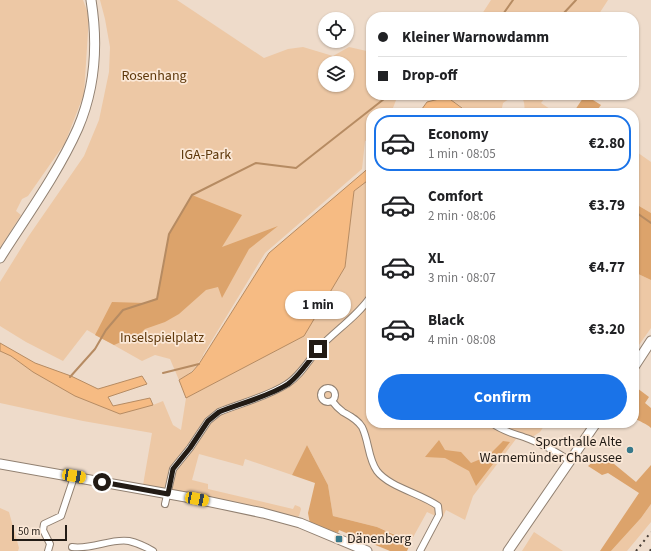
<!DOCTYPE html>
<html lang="en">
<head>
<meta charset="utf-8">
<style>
  :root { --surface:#fff; --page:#f6f6f6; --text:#202124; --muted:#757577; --line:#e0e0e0; --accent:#1a73e8 }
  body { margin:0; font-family:"Source Sans 3",sans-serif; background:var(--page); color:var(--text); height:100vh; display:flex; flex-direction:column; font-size:15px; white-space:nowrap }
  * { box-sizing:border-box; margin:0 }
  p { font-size:13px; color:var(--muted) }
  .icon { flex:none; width:22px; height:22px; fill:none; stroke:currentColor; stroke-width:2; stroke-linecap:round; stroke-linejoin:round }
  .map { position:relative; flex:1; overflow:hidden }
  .side { position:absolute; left:366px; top:108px; width:273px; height:320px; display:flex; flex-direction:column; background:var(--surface); border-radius:16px; box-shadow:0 1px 3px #0004 }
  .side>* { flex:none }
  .banner { position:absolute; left:366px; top:12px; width:273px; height:88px; border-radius:16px; box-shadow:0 1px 3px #0004; display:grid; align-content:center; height:88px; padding:0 12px; background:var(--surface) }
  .buttons { position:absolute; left:318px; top:12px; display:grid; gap:8px }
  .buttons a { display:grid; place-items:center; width:36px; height:36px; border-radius:50%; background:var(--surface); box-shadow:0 1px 3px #0004; font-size:20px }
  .scale { position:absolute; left:12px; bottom:10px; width:55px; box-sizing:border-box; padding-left:4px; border:2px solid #221b15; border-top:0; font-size:11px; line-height:14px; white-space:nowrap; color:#221b15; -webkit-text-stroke:3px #fbe8d7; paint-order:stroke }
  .end { position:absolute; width:18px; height:18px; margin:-9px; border:5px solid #221b15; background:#fff; box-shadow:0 0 0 2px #fff }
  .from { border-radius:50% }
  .bubble { position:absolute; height:28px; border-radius:14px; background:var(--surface); box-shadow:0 1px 3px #0004; font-size:13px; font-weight:700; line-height:28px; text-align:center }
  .car { position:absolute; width:12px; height:24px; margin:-12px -6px; border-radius:5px; box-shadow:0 0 3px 1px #0007; background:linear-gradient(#f5c518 24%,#345 0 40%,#f5c518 0 76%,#345 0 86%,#f5c518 0) }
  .banner b { display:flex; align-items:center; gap:14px; height:38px; font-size:15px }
  .banner b+b { border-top:1px solid var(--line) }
  .banner i { width:10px; height:10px; background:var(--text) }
  ul { padding:7px 0 0; list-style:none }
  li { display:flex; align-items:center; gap:12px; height:56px; margin:0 8px 6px; padding:0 4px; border:2px solid transparent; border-radius:16px }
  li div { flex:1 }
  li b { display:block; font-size:15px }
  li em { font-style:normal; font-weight:700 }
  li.selected { border-color:var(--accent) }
  li>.icon { width:36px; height:36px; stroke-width:1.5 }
  .button { display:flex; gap:8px; margin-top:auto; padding:8px 12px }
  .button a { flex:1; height:46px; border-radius:24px; background:var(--accent); color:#fff; font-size:16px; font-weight:700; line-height:46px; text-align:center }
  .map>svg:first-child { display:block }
  .green { fill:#edc8a5; fill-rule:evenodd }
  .forest { fill:#dca36b }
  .water { fill:#f6bb83; stroke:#b68b62 }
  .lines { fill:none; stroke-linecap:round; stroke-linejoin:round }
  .stream { stroke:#b68b62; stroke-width:2 }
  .street-casing { stroke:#918071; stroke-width:8 }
  .secondary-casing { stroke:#918071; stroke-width:11 }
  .street { stroke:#fff; stroke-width:6 }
  .secondary { stroke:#fff; stroke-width:9 }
  .rail { stroke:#483e36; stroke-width:2; stroke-dasharray:2 4; stroke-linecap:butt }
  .route { stroke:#221b15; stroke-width:5 }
  .poi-dot { fill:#37798b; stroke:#fbe8d7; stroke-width:1.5 }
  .labels { text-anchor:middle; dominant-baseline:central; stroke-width:3.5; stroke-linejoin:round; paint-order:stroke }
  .park-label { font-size:14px; fill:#5e380b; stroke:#fbe8d7 }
  .poi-label { font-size:14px; fill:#221b15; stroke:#fbe8d7; text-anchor:end }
</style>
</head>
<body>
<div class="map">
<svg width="651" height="551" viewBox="0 0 651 551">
  <rect width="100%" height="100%" fill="#eedbca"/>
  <path class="green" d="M0,0H83L89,16L84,94L65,143L28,196L22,199L16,211L21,215L0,248Z
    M100,0H177L264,58L288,49L303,47L333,56L349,47L371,52L370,77L371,95H398L391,113H371V139L365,141L362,169L265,253L203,355V356C195,369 192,372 179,380L170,359L155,355L142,361L87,330L63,361L26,342L0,326V282L28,237L84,156L99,120L109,72L110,47L105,19ZM325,63H347V85H325Z
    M491,0H608L597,17H480Z
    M448,95H513L512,97L503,103L502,108L503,113H463L462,107L447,97Z
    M521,95H547L541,103L556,113H523C526,107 524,101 521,95Z
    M634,150L651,162V213L634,203Z
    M371,178V423H546L540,432L529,439L519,435L473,496L465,520L446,510L442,519L427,512L411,541L377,527L333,516L328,485L307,445L292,475L245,459L243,466L199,454L192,480L208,484V489L293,509L295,505L300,507L301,509L299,516L296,518L143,485L152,433L83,421L0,403V351L11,356L33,372L75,396L120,414L153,405L163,401L173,425L181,430L186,398L302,337L345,267L354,191Z
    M634,272L651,280V328L634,352Z
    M651,504V522L627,551H611L641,518Z
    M0,508L9,512L19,548L18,551H0Z
    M534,532L563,551H522Z"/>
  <path class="forest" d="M585,95L601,105L598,109L605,113H573Z
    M192,195L242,215L222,247L278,226L249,249L222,298L218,287L206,290L179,314L165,322L145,329L140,334L114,345L95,335L112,302L145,303L157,298L169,234Z
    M634,203L651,213V280L634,272Z
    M637,388L649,397L645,403L651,408V428C646,423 640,422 634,418V391Z
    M439,440L445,450L461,452L471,463L488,456L503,441L510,442L476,486L469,471L445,458L425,457Z
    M307,445L328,485L333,516L377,527L411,542L407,551H390L339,530L338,533L310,524L308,513L315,483L292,475Z
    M602,454L636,482L651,465V504L641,518L611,551H600L639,493L608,473L602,475L588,466Z"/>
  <path class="water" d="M447,97L462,108L463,113H419L427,102Z
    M371,166V178L354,191L345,267L304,336L186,398L179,380L192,372L199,364L269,253Z
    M0,343L35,363L71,376L98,389L142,376L147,384L108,397L113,406L150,398L153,405L120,414L75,396L33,372L11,356L0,351Z"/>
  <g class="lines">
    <path class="stream" d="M501,17L513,0
      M555,17L563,14L576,0
      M447,97L448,95
      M463,110L481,111L484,113
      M634,211L651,223
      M163,373L199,364
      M70,377L95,349L106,330L123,310L157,299L169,234L192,195L256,163L296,168L384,99"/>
    <defs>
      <path id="street" d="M321 395a7 7 0 1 1 14 0a7 7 0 1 1-14 0Z
        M332,401C335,405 339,409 343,412C350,416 357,419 362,427C369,441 368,459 377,471C389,487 422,494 438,506L439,515L420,551
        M492,423C503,432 516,434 529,439C544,445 557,452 570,461
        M165,504L173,469L190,448L208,421L219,412C241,403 267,397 287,384C300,376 309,360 319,348C336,330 358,316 371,296
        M72,547C92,550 111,538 129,541C138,543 146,547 153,551
        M48,551L50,544L43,530L44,524L61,516L74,477"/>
      <path id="secondary" d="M0,258C26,217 58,173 78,128C95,88 98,43 91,0
        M634,367L651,341
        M0,464L197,499L263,513L300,523L367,551
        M508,551L596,423"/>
    </defs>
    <use href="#street" class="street-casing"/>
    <use href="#secondary" class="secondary-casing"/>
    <use href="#street" class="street"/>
    <use href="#secondary" class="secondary"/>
    <path class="rail" d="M636,551L651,532
      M650,551L651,549"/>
  </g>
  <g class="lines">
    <path class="route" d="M102,482L168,494L173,469L190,448L208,421L219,412C239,404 270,396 288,384C300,375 309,361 318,349"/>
  </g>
  <g class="poi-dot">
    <circle cx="630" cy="450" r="4"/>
    <rect x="335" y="535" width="8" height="8" rx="2"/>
  </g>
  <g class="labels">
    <g class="park-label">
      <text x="154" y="76">Rosenhang</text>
      <text x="206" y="155">IGA-Park</text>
      <text x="162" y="338">Inselspielplatz</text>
    </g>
    <g class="poi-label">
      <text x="622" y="442">Sporthalle Alte<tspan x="622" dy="16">Warnemünder Chaussee</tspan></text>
      <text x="347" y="539" text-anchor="start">Dänenberg</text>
    </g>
  </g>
</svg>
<div class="buttons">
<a><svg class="icon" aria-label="locate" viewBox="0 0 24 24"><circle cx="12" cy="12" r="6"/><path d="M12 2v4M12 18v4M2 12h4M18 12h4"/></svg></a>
<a><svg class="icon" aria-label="layers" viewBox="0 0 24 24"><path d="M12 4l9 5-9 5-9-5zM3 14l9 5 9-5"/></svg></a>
</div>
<div class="scale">50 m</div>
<i class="end from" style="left:102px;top:482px"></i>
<i class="end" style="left:318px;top:349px"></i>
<div class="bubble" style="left:285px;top:291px;width:66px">1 min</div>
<i class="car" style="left:74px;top:476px;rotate:100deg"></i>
<i class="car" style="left:197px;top:499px;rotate:101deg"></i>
<div class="banner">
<b><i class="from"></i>Kleiner Warnowdamm</b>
<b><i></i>Drop-off</b>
</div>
<section class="side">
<ul>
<li class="selected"><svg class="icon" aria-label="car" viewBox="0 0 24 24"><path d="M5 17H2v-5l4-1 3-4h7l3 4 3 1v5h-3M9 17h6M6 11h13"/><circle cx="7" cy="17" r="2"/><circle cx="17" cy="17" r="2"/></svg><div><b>Economy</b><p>1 min · 08:05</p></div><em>€2.80</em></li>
<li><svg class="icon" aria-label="car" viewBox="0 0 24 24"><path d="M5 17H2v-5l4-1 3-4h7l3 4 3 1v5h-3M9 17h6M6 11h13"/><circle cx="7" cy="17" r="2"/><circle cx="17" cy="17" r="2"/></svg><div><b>Comfort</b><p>2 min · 08:06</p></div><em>€3.79</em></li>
<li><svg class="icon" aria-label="car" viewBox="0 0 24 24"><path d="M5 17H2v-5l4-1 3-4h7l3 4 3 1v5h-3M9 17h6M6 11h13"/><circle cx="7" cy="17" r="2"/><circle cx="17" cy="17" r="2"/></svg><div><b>XL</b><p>3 min · 08:07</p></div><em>€4.77</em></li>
<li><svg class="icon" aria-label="car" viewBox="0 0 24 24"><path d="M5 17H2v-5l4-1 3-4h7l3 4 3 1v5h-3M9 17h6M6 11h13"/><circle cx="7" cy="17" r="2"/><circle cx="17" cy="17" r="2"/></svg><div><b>Black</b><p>4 min · 08:08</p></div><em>€3.20</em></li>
</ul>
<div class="button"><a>Confirm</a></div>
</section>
</div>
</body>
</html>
